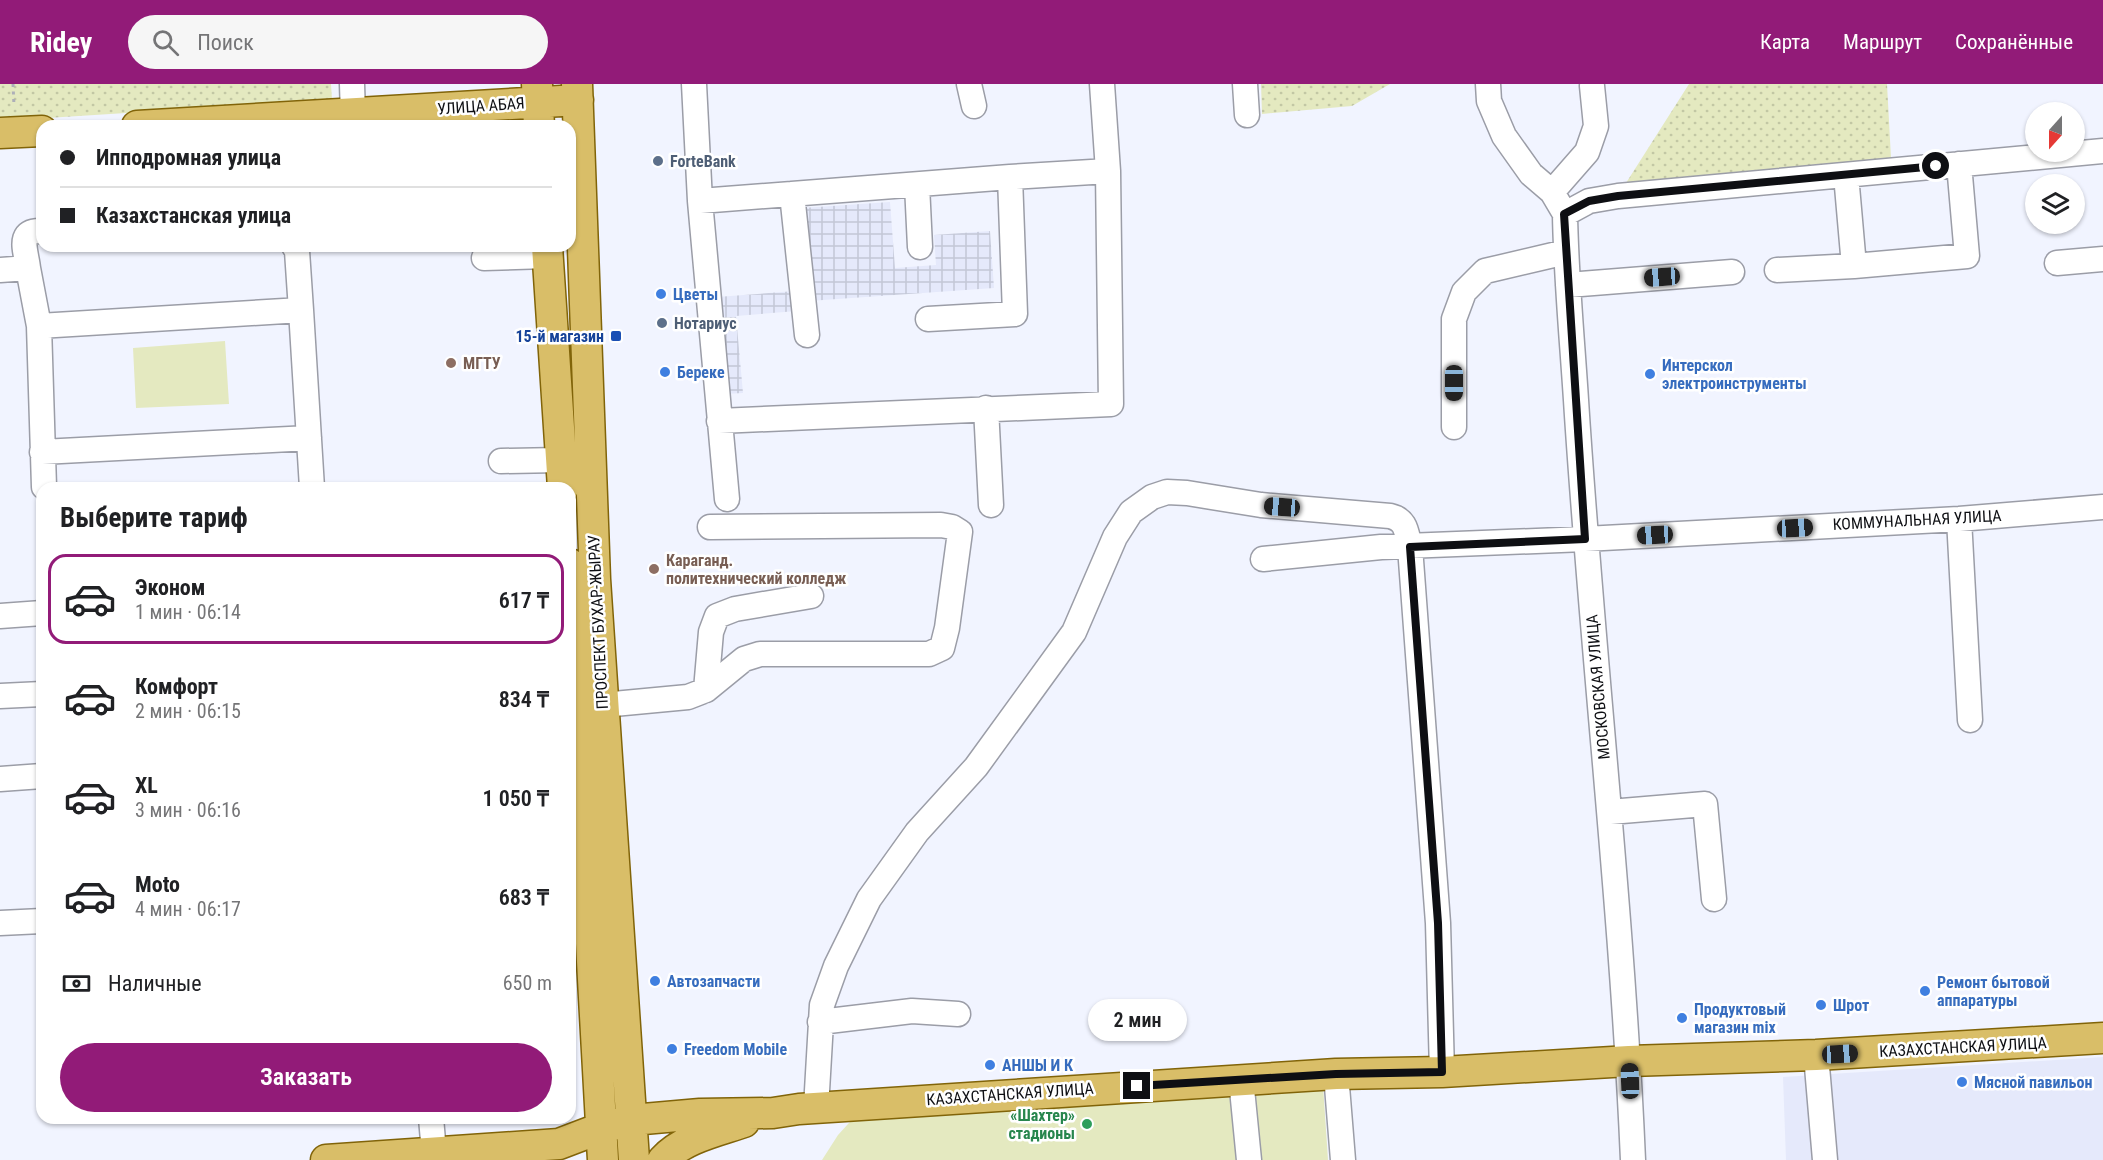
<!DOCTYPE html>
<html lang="ru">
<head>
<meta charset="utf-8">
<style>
  :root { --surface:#fff; --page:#f6f6f6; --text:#202124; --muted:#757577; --line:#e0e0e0; --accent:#921b78 }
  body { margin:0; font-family:"Roboto Condensed",sans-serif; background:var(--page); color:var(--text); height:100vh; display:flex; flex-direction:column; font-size:22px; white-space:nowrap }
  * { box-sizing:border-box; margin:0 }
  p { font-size:20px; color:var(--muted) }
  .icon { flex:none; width:33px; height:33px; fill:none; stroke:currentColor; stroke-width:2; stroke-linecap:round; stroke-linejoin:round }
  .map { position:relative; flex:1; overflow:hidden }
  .sheet { position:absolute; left:36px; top:398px; width:540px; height:642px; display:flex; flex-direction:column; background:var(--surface); border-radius:18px; box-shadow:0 2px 4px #0004 }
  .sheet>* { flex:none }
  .guide { position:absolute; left:36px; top:36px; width:540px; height:132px; border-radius:18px; box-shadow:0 2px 4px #0004; display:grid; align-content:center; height:132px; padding:0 24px; background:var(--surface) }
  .needle { width:39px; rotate:201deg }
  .buttons { position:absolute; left:2025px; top:18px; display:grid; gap:12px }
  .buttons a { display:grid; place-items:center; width:60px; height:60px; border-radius:50%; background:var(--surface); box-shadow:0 2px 4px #0004; font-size:30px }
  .end { position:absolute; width:27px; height:27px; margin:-14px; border:8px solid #0e0f13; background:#fff; box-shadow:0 0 0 3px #fff }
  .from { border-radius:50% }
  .bubble { position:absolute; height:42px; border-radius:21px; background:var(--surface); box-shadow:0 2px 4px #0004; font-size:20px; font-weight:600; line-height:42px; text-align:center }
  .car { position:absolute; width:18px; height:36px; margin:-18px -9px; border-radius:8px; box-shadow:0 0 4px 2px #0007; background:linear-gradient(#222 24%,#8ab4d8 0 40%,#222 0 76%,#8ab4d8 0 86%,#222 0) }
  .guide b { display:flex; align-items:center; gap:21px; height:57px; font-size:22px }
  .guide b+b { border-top:2px solid var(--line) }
  .guide i { width:15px; height:15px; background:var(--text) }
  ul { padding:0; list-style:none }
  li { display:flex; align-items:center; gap:18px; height:90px; margin:0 12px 9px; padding:0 12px; border:3px solid transparent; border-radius:18px }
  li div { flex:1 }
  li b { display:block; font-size:22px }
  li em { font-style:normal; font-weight:600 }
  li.current { border-color:var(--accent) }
  li>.icon { width:54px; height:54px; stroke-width:1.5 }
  h2 { padding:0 24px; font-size:27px; line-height:72px }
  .pay { display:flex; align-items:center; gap:15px; height:66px; padding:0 24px; font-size:22px }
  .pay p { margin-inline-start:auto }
  .cta { display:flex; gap:12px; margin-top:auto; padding:12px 24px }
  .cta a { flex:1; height:69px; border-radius:36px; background:var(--accent); color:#fff; font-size:24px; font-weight:600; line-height:69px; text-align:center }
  header { display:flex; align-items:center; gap:36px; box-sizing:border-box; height:84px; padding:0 30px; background:var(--accent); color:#fff }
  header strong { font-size:28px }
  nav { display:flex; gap:33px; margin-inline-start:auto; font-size:21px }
  .search { width:420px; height:54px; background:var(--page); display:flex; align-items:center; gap:15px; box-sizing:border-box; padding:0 21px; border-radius:33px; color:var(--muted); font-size:22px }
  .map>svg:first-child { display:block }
  .built { fill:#e5e9fb }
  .industrial { fill:url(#industrial-grid) }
  .green { fill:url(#green-dots) }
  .pitch { fill:#e4e9c0 }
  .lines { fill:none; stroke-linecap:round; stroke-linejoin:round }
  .minor-casing { stroke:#9b9da7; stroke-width:27 }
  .major-casing { stroke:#816409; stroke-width:33 }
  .path { stroke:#adafb8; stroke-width:3; stroke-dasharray:3 4.5; stroke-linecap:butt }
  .minor { stroke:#fff; stroke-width:24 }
  .major { stroke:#d9be68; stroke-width:30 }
  .route { stroke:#0e0f13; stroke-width:8 }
  .service-dot { fill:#5c6f8a; stroke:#fff; stroke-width:2 }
  .shop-dot { fill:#3f7fe0; stroke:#fff; stroke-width:2 }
  .transit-dot { fill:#1a4fb4; stroke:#fff; stroke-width:2 }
  .education-dot { fill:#8d6e63; stroke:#fff; stroke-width:2 }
  .leisure-dot { fill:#2e9e5b; stroke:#fff; stroke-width:2 }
  .labels { text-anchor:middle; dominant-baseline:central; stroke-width:5; stroke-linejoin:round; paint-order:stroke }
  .street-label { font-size:16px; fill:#0e0f13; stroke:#fff }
  .service-label { font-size:16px; font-weight:bold; fill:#4e5e75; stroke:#fff; text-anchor:start }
  .shop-label { font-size:16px; font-weight:bold; fill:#366cbe; stroke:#fff; text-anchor:start }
  .transit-label { font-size:16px; font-weight:bold; fill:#164399; stroke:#fff; text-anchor:end }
  .education-label { font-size:16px; font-weight:bold; fill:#785e54; stroke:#fff; text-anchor:start }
  .leisure-label { font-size:16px; font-weight:bold; fill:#27864d; stroke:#fff; text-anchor:end }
</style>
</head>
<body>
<header>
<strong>Ridey</strong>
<div class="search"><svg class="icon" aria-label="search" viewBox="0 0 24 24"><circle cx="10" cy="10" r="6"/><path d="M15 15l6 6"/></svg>Поиск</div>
<nav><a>Карта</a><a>Маршрут</a><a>Сохранённые</a></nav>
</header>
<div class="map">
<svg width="2103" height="1076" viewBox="0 0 2103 1076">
  <defs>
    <pattern id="industrial-grid" width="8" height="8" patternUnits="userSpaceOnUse" patternTransform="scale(1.5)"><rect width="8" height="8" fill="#e5e9fb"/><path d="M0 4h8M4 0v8" fill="none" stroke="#c3c7d6"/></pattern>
    <pattern id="green-dots" width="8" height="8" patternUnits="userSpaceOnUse" patternTransform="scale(1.5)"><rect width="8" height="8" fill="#e4e9c0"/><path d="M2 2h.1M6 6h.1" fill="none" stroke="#c2c7a4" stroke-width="1.8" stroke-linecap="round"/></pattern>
  </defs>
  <rect width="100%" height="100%" fill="#f1f4ff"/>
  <path class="built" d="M2103,973V1076H1786L1783,993Z"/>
  <path class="industrial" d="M890,118L895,184L936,181L934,151L990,147L994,204L809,217L802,124Z
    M795,207L797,227L736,232L743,309L725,310L717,213Z"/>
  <path class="green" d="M0,0H331L332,16L0,37Z
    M1261,0H1390L1352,22L1262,30Z
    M1689,0H1887L1891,74L1626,99Z"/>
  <path class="pitch" d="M225,257L229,320L136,324L133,264Z
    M1323,1001L1328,1076H822L838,1051L858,1029Z"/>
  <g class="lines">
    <defs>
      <path id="minor" d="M352,0L353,31
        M694,0L700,117L727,415
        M969,0L974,22
        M1245,0L1247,31
        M1488,0L1489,17L1504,52L1531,90L1552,108L1565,130C1566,192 1572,254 1576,316C1592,569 1622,822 1633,1076
        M1846,91L1854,182L1967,172L1959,80
        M917,101L920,163
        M1552,108L1587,68L1596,42L1592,2
        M792,110L807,251
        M700,117L1010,93
        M1565,130L1589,117L1618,112L2103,67
        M294,162L297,167L301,226
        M484,174L547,172
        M2057,179L2103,175
        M28,184L39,242L301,226L312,404
        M0,186L28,184C26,166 16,146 42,147
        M1777,186L1854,182
        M1568,201L1732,188
        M928,235L1015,230L1010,93L1108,87
        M39,242L44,403
        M986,324L991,421
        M719,337L1111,320L1108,87L1102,0
        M1454,343V235L1464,208L1485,187L1566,168
        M42,368L309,354
        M501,377L560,376
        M1959,435L1970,636
        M1263,475L1381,463L1585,455L1959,435L2103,423
        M0,532L42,529
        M706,606L711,548L717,532L735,525L811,512
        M0,612L42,610
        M603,621L688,613L706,606L744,575L760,570H929L942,564L947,544L960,448L952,443L941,441L710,443
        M0,695L42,692
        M1610,728L1705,720L1714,815
        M0,839L42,837
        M820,938L912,927L958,930
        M1816,971L1825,1076
        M1336,990L1343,1076
        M1241,995L1249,1076
        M816,1024L822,921L836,882L869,815L917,748L976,683L1074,548L1115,453L1131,428L1152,413L1167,408L1187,409L1261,421L1390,432C1407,436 1406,448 1410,463L1438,839L1442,988
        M431,1034L434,1068"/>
      <path id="major" d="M537,0L539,42
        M577,0L595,495L634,1076
        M137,42L578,16
        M0,49L42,47
        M547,162L563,404
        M570,480L603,1076
        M326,1076L559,1060L601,1044L632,1036L700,1030L773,1029L799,1025L1336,990L1442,988L1629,977L1816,971L2103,954
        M663,1076C683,1054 718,1047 744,1038"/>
    </defs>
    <use href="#minor" class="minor-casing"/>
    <use href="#major" class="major-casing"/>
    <path class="path" d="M13,0L14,22"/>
    <use href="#minor" class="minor"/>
    <use href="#major" class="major"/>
  </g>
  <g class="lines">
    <path class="route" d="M1137,1002L1336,990L1442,988L1438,839L1410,463L1585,455L1564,130L1589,117L1618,112L1936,82"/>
  </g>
  <g class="service-dot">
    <circle cx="658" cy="77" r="6"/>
    <circle cx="662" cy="239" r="6"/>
  </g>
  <g class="shop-dot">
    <circle cx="661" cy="210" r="6"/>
    <circle cx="665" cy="288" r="6"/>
    <circle cx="1650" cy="290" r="6"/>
    <circle cx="655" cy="897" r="6"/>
    <circle cx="1925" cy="907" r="6"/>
    <circle cx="1821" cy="921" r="6"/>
    <circle cx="1682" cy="934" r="6"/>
    <circle cx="672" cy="965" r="6"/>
    <circle cx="990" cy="981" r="6"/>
    <circle cx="1962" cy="998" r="6"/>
  </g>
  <rect class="transit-dot" x="610" y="246" width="12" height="12" rx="3"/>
  <g class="education-dot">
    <circle cx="451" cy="279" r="6"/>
    <circle cx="654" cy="485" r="6"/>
  </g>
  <circle class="leisure-dot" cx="1087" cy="1040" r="6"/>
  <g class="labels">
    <g class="street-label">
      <text transform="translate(481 22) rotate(-4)">УЛИЦА АБАЯ</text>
      <text transform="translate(1917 436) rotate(-3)">КОММУНАЛЬНАЯ УЛИЦА</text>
      <text transform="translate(598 538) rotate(-93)">ПРОСПЕКТ БУХАР-ЖЫРАУ</text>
      <text transform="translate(1598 603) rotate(-95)">МОСКОВСКАЯ УЛИЦА</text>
      <text transform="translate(1963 963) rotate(-3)">КАЗАХСТАНСКАЯ УЛИЦА</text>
      <text transform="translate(1010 1010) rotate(-4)">КАЗАХСТАНСКАЯ УЛИЦА</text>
    </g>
    <g class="service-label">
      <text x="670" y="77">ForteBank</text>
      <text x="674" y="239">Нотариус</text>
    </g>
    <g class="shop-label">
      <text x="673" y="210">Цветы</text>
      <text x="1662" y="281">Интерскол<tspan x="1662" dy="18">электроинструменты</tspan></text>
      <text x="677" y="288">Береке</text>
      <text x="667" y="897">Автозапчасти</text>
      <text x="1937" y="898">Ремонт бытовой<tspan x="1937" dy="18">аппаратуры</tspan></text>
      <text x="1833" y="921">Шрот</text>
      <text x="1694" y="925">Продуктовый<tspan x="1694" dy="18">магазин mix</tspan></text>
      <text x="684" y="965">Freedom Mobile</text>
      <text x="1002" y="981">АНШЫ И К</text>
      <text x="1974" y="998">Мясной павильон</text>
    </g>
    <g class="transit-label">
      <text x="604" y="252">15-й магазин</text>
    </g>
    <g class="education-label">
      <text x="463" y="279">МГТУ</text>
      <text x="666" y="476">Караганд.<tspan x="666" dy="18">политехнический колледж</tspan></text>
    </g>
    <g class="leisure-label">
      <text x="1075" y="1031">«Шахтер»<tspan x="1075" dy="18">стадионы</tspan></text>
    </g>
  </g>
</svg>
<div class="buttons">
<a><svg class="needle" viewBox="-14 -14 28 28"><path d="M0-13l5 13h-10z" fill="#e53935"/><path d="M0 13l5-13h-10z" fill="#757577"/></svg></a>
<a><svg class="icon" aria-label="layers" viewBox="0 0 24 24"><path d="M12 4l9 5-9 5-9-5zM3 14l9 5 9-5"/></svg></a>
</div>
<i class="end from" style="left:1936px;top:82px"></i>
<i class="end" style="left:1137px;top:1002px"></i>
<div class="bubble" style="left:1088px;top:915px;width:99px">2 мин</div>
<i class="car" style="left:1662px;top:193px;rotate:266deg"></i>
<i class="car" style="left:1454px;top:299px;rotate:180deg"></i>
<i class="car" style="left:1282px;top:423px;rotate:274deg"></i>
<i class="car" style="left:1795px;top:444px;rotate:87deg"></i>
<i class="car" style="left:1655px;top:451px;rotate:267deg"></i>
<i class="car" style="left:1840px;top:970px;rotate:87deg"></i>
<i class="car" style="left:1630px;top:997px;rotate:358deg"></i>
<div class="guide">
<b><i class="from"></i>Ипподромная улица</b>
<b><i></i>Казахстанская улица</b>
</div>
<section class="sheet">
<h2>Выберите тариф</h2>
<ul>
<li class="current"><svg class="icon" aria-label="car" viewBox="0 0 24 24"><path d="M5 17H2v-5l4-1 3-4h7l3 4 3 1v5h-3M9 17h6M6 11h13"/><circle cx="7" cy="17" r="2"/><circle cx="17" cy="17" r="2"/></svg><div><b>Эконом</b><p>1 мин · 06:14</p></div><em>617 ₸</em></li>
<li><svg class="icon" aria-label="car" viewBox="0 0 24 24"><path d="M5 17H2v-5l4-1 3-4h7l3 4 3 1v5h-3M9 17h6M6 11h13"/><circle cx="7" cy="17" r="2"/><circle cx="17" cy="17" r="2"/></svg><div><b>Комфорт</b><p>2 мин · 06:15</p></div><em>834 ₸</em></li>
<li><svg class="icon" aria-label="car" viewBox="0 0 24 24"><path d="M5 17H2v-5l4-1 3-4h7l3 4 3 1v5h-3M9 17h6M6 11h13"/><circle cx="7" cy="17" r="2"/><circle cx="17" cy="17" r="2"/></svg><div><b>XL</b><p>3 мин · 06:16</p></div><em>1 050 ₸</em></li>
<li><svg class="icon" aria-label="car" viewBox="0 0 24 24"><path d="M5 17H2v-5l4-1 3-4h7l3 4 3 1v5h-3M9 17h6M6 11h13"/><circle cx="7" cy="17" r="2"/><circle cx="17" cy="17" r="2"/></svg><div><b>Moto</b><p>4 мин · 06:17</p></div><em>683 ₸</em></li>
</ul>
<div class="pay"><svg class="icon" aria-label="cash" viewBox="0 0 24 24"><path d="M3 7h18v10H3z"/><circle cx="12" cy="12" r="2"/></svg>Наличные<p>650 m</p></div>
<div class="cta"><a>Заказать</a></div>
</section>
</div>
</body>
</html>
